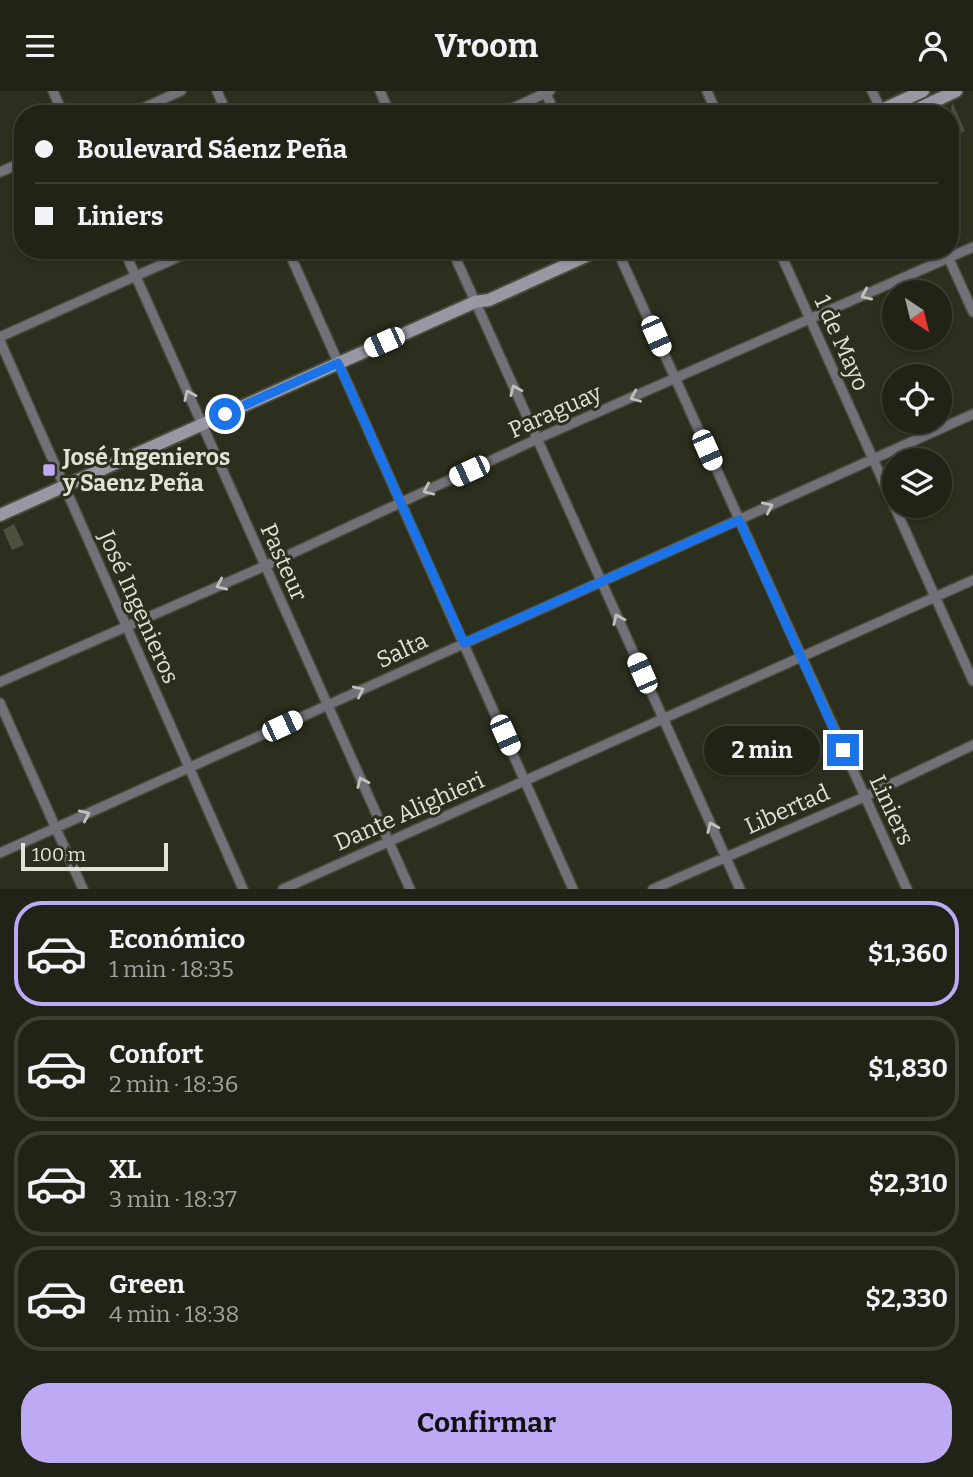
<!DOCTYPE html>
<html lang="es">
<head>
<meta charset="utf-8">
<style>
  :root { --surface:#212316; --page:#292b1f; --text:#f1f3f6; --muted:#a2a4a1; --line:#3e4035; --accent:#bea9f5 }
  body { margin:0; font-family:Bitter,serif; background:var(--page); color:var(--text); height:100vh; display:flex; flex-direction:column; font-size:26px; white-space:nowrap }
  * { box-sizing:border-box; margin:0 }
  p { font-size:23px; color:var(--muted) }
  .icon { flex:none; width:38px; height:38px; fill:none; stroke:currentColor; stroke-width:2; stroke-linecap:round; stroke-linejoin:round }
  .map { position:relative; height:798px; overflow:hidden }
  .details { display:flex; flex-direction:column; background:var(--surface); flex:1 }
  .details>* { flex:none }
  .banner { position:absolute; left:14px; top:14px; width:945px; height:154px; border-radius:28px; box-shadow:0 2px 5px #0004,0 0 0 2px var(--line); display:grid; align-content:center; height:154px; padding:0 21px; background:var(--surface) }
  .needle { width:46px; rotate:145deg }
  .controls { position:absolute; left:882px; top:189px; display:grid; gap:14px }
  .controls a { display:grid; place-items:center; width:70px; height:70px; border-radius:50%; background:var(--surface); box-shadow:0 2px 5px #0004,0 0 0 2px var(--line); font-size:35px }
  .scale { position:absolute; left:21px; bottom:18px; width:147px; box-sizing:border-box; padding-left:7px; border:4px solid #e1e3d7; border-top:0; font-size:19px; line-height:24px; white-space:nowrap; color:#e1e3d7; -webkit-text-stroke:5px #2c2f1d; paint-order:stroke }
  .end { position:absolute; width:32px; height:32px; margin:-16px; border:9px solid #1a73e8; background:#fff; box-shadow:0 0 0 4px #fff }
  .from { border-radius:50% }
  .bubble { position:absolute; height:49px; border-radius:24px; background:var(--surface); box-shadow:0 2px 5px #0004,0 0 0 2px var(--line); font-size:23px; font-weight:700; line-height:49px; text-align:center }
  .car { position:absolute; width:21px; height:42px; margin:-21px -10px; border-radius:9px; box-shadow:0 0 5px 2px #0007; background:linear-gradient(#fff 24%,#345 0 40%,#fff 0 76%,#345 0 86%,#fff 0) }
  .banner b { display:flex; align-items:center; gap:24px; height:66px; font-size:26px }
  .banner b+b { border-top:2px solid var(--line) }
  .banner i { width:18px; height:18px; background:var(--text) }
  ul { padding:12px 0 0; list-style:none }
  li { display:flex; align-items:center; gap:21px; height:105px; margin:0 14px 10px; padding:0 7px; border:4px solid var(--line); border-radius:28px }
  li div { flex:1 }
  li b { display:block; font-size:26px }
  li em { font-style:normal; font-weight:700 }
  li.on { border-color:var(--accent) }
  li>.icon { width:63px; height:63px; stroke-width:1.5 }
  .cta { display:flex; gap:14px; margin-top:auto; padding:14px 21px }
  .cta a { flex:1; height:80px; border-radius:28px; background:var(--accent); color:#111; font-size:28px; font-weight:700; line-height:80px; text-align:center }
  header { display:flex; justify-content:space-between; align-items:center; height:91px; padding:0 21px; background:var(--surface); font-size:32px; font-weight:700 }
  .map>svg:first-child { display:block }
  .building { fill:#4d503d }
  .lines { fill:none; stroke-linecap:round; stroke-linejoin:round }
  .street-casing { stroke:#494c3b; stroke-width:12 }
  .secondary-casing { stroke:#494c3b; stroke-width:16 }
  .street { stroke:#727079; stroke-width:9 }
  .secondary { stroke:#9a97a4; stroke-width:12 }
  .oneway { stroke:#c0c0bb }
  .route { stroke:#1a73e8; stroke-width:9 }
  .poi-dot { fill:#bea9f5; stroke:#2c2f1d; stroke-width:2.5 }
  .labels { text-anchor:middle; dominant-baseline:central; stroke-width:6; stroke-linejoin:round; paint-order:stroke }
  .street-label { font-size:23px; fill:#e1e3d7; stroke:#2c2f1d }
  .poi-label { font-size:23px; font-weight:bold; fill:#e1e3d7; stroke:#2c2f1d; text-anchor:start }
</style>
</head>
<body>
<header><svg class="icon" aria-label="menu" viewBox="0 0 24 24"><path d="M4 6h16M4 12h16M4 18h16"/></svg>Vroom<svg class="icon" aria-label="person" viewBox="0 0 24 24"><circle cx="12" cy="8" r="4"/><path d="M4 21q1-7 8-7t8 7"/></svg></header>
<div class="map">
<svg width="973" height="798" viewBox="0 0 973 798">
  <rect width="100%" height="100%" fill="#2c2f1d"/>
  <path class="building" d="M952,11L965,40L955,45L950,34Z
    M14,433L24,454L12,459L3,439Z"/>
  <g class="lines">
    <defs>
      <path id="street" d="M53,0L63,23
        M217,0L227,23
        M380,0L390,23
        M545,0L555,23
        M707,0L717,23
        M872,0L883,23
        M130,23L181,0
        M500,23L550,0
        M0,81L23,71
        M124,159L410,798
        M288,159L573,798
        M452,159L740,798
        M617,159L907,798
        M779,159L973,590
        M945,159L973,221
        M0,246L194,159
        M0,250L243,798
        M0,591L265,475L537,348L973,156
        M0,612L83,798
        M0,762L973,323
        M283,798L973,489
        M653,798L864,706L973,654"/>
      <path id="secondary" d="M873,23L923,0
        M907,23L956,0
        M0,424L475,211L489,209L599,159"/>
    </defs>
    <use href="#street" class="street-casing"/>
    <use href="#secondary" class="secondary-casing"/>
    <use href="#street" class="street"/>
    <use href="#secondary" class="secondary"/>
  </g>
  <defs><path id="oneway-chevron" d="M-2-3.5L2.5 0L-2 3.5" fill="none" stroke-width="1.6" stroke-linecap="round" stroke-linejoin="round" transform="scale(1.75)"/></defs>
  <g class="oneway">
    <use href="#oneway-chevron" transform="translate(866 204) rotate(156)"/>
    <use href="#oneway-chevron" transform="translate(515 299) rotate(-114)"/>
    <use href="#oneway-chevron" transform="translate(189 304) rotate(-114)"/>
    <use href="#oneway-chevron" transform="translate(635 306) rotate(157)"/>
    <use href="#oneway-chevron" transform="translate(428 399) rotate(155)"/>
    <use href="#oneway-chevron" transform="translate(768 416) rotate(-24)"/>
    <use href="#oneway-chevron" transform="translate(221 494) rotate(156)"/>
    <use href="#oneway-chevron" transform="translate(618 528) rotate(-114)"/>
    <use href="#oneway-chevron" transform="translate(359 600) rotate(-25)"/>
    <use href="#oneway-chevron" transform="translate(362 691) rotate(-114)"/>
    <use href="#oneway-chevron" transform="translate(85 724) rotate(-24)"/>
    <use href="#oneway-chevron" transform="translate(712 736) rotate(-114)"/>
  </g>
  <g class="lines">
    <path class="route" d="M225,323L338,272L464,552L739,429L843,659"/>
  </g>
  <rect class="poi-dot" x="42" y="372" width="14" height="14" rx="3.5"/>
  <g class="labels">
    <g class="street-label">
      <text transform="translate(842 252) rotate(66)">1 de Mayo</text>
      <text transform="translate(555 320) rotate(-24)">Paraguay</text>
      <text transform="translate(284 471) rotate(66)">Pasteur</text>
      <text transform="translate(139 516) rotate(66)">José Ingenieros</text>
      <text transform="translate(402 559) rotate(-25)">Salta</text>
      <text transform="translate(787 718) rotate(-24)">Libertad</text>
      <text transform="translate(892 719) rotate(65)">Liniers</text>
      <text transform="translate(409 720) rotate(-24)">Dante Alighieri</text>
    </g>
    <g class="poi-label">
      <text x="63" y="366">José Ingenieros<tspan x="63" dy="26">y Saenz Peña</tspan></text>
    </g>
  </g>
</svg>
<div class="controls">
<a><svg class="needle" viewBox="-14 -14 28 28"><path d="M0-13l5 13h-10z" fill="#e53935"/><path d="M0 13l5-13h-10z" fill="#a2a4a1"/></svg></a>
<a><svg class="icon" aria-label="locate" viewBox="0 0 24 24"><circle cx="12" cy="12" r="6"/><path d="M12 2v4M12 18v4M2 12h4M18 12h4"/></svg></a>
<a><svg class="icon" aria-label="layers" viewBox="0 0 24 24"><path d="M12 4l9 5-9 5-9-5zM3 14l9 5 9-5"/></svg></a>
</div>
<div class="scale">100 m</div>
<i class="end from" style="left:225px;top:323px"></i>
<i class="end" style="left:843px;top:659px"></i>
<div class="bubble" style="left:704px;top:635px;width:116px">2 min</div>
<i class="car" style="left:656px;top:245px;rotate:156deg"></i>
<i class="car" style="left:384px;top:251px;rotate:246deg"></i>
<i class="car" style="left:707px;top:359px;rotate:156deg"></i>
<i class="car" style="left:469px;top:380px;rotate:245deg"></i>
<i class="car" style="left:642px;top:582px;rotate:336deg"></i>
<i class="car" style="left:282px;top:635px;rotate:65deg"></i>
<i class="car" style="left:505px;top:644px;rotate:156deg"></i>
<div class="banner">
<b><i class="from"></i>Boulevard Sáenz Peña</b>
<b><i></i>Liniers</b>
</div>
</div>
<section class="details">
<ul>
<li class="on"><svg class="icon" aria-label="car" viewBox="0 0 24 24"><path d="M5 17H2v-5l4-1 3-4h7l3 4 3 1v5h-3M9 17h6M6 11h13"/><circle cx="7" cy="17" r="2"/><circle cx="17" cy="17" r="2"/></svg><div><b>Económico</b><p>1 min · 18:35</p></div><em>$1,360</em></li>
<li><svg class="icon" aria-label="car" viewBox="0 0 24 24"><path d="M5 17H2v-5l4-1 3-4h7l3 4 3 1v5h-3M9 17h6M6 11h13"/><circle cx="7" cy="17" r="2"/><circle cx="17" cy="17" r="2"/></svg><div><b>Confort</b><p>2 min · 18:36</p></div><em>$1,830</em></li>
<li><svg class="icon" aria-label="car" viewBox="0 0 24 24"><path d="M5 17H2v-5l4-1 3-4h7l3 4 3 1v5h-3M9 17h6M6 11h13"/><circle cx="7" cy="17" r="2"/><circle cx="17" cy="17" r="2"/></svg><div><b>XL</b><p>3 min · 18:37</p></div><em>$2,310</em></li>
<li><svg class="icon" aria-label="car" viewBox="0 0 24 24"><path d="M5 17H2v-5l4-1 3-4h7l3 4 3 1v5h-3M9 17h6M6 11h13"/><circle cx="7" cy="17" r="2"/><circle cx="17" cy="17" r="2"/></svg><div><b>Green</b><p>4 min · 18:38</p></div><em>$2,330</em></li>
</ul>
<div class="cta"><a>Confirmar</a></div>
</section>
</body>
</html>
